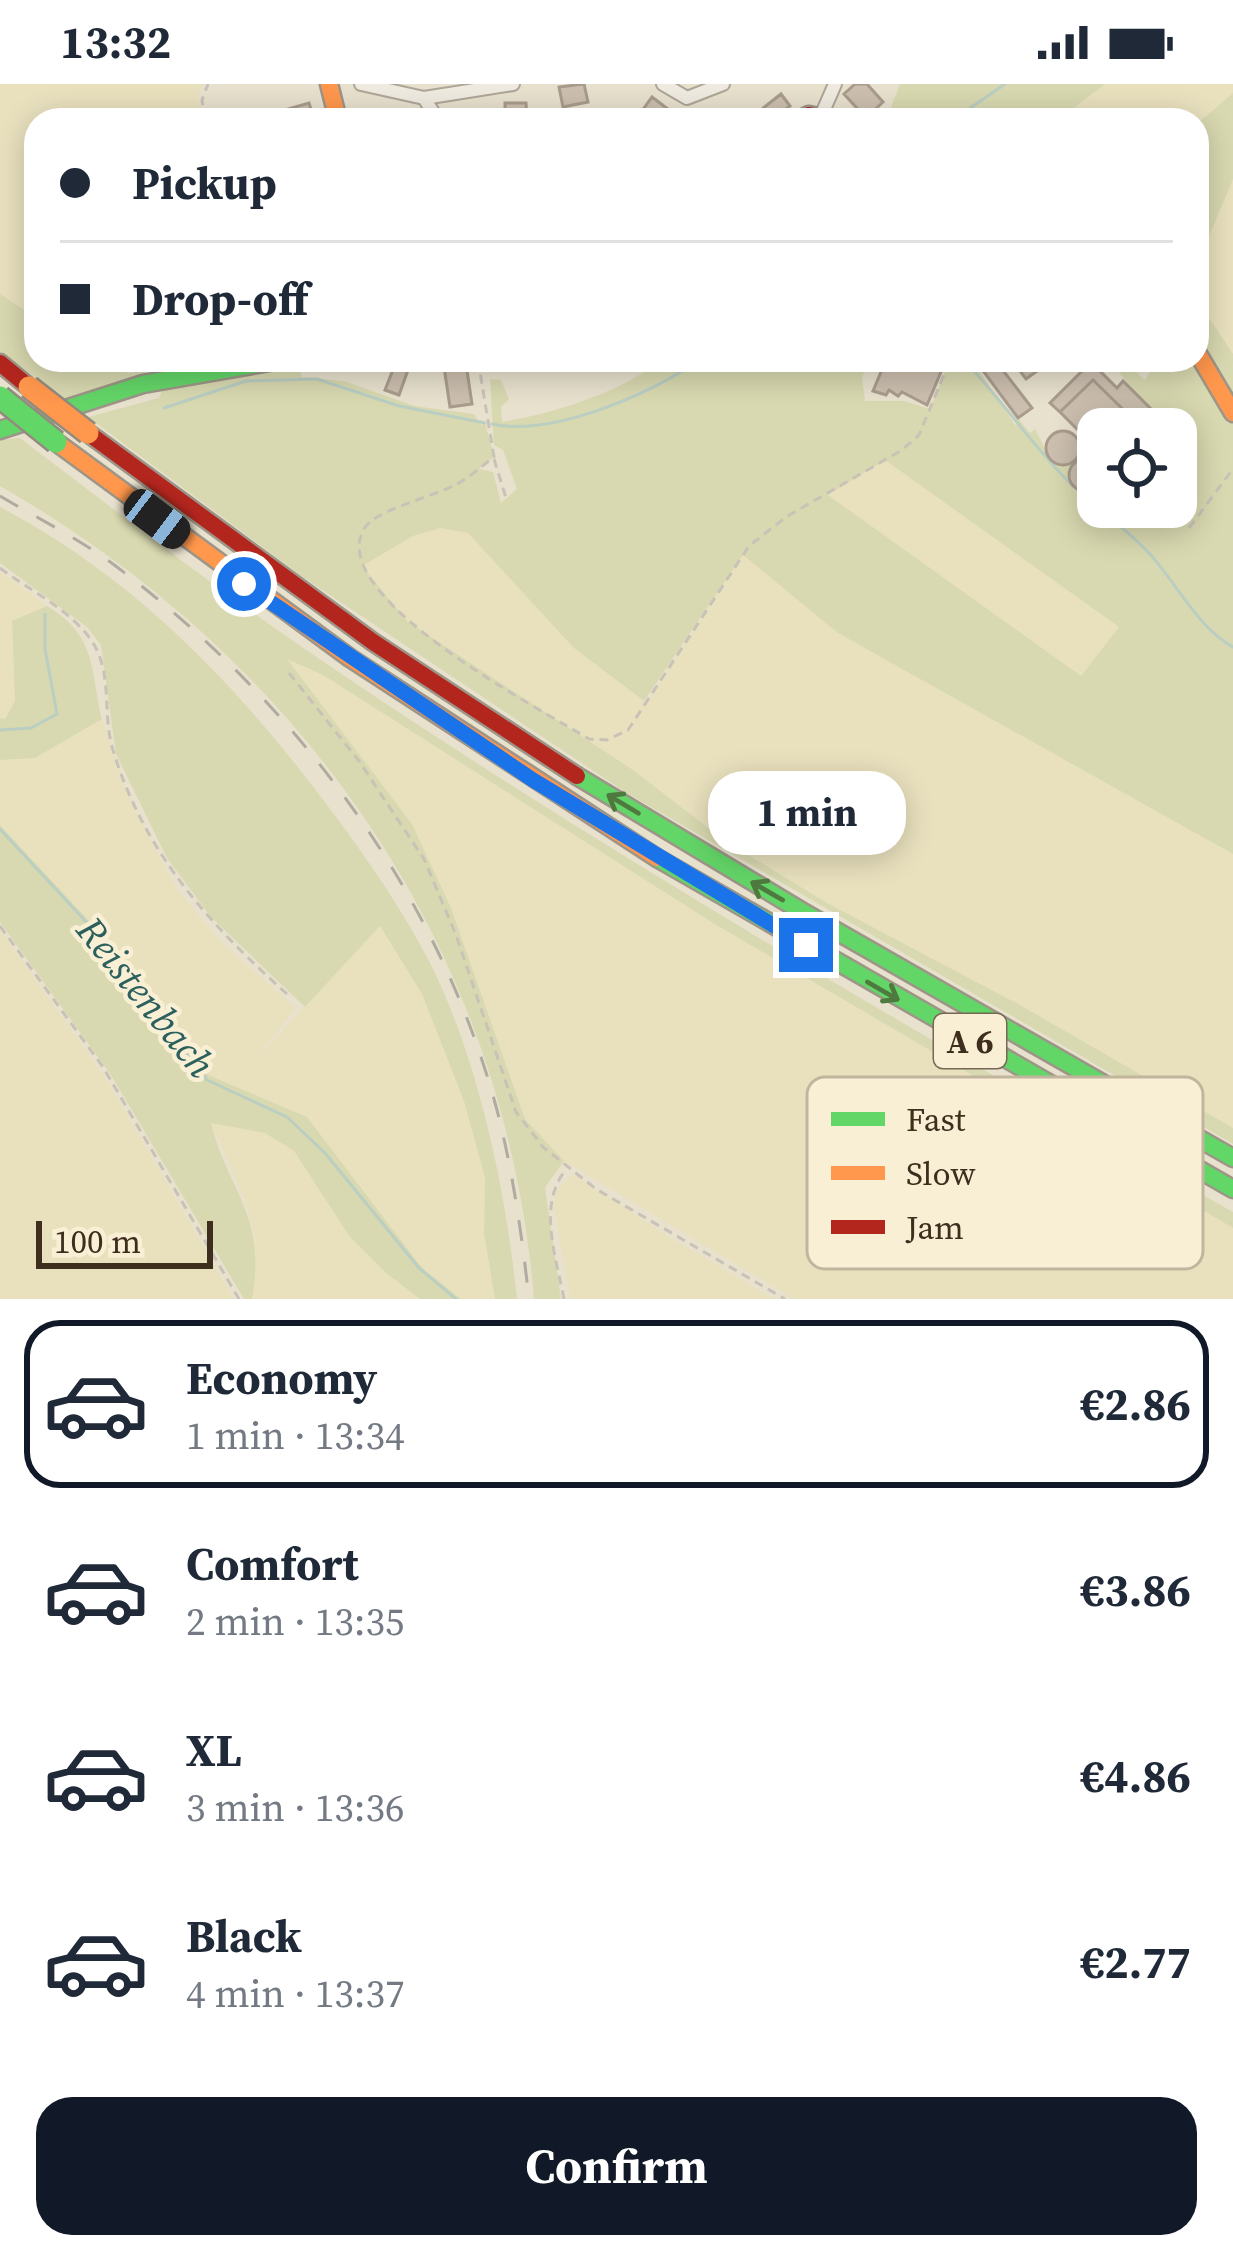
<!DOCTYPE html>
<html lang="en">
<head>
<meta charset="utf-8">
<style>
  :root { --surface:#fff; --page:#f2f2f3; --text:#1f2937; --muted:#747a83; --line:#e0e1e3; --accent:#111827 }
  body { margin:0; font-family:"Source Serif 4",serif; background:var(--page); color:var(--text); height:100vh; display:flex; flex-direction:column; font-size:45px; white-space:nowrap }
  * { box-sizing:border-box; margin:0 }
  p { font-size:39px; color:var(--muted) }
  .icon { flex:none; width:66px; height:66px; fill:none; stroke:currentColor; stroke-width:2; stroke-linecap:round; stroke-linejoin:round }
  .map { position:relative; height:1215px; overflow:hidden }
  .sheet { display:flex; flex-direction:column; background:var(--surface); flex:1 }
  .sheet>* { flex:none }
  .top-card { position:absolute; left:24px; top:24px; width:1185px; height:264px; border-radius:36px; box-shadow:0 6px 30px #0003; display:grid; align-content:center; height:264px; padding:0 36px; background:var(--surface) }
  .fabs { position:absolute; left:1077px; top:324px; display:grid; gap:24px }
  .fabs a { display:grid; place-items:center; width:120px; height:120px; border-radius:24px; background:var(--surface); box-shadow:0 6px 30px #0003; font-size:60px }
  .scale { position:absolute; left:36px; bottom:30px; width:177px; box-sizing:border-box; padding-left:12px; border:6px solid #3e2e1e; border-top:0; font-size:33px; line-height:42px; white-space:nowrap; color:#3e2e1e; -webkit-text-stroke:9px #f9efd5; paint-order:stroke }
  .end { position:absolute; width:54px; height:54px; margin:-27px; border:15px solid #1a73e8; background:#fff; box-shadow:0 0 0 6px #fff }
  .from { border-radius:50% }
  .bubble { position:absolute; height:84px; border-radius:36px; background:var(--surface); box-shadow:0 6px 30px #0003; font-size:39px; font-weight:700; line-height:84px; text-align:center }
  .car { position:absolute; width:36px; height:72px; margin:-36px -18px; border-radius:15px; box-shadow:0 0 9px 3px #0007; background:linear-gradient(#222 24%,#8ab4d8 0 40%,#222 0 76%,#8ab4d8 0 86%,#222 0) }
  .top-card b { display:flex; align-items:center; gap:42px; height:114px; font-size:45px }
  .top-card b+b { border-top:3px solid var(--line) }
  .top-card i { width:30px; height:30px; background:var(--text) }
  ul { padding:21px 0 0; list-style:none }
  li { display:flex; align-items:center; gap:36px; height:168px; margin:0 24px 18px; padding:0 12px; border:6px solid transparent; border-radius:36px }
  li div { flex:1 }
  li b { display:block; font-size:45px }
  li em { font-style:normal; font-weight:700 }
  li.active { border-color:var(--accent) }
  li>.icon { width:108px; height:108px; stroke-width:1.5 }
  .button { display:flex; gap:24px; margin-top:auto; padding:24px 36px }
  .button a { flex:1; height:138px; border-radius:36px; background:var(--accent); color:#fff; font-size:48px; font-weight:700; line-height:138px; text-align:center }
  .status { display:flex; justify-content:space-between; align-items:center; height:84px; padding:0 60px; background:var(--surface); direction:ltr }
  .status svg { height:33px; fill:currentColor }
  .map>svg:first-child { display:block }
  .farmland { fill:#e9e1be }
  .green { fill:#d8d9b0; fill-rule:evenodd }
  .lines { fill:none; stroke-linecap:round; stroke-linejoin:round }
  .stream { stroke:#bacec2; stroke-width:3 }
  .building { fill:#ccbfaf; stroke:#a99c8d; stroke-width:3 }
  .street-casing { stroke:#aea697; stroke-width:16 }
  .fast-casing { stroke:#9d9587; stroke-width:21 }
  .slow-casing { stroke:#9d9587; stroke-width:21 }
  .jam-casing { stroke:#9d9587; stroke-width:21 }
  .path { stroke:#c9c2b7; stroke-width:3; stroke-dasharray:9 6; stroke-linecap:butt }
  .street { stroke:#f0ebe1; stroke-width:12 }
  .fast { stroke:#63d668; stroke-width:16 }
  .slow { stroke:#ff974d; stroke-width:16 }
  .jam { stroke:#b3261e; stroke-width:16 }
  .rail { stroke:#afaba1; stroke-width:3; stroke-dasharray:21 21; stroke-linecap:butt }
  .fast-bridge-casing { stroke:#938b7e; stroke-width:26; stroke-linecap:butt }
  .slow-bridge-casing { stroke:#938b7e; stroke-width:26; stroke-linecap:butt }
  .fast-bridge { stroke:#63d668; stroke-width:21 }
  .slow-bridge { stroke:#ff974d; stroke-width:21 }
  .oneway { stroke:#4f7a3f }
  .route { stroke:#1a73e8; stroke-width:15 }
  .labels { text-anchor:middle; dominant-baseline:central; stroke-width:9; stroke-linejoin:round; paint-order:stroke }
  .shield { fill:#f9efd5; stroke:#766855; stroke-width:3 }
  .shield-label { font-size:33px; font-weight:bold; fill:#3e2e1e }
  .water-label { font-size:39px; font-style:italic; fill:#2b605d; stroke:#f9efd5 }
  .key { fill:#f9efd5; stroke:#c1b59e; stroke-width:3 }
  .key-label { font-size:33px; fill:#3e2e1e }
</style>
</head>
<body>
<div class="status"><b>13:32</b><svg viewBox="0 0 49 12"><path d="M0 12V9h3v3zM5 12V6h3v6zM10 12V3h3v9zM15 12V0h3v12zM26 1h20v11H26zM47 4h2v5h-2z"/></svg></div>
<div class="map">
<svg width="1233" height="1215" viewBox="0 0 1233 1215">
  <rect width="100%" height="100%" fill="#e8e1ce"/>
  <path class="farmland" d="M0,0H203L198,12L201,36H36V234L0,210Z
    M1105,0H1233V9L1197,40V36H1058Z
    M1233,95V270L1197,216V181Z
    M886,376L1120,544L1080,592L827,410Z
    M440,444L468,449L481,460L574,564L646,619L743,470L838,549L1233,770V1044L1020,921L827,819L724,756L633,686L408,538L361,481L413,452Z
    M0,487L47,522L12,537L15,617L4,635L0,634Z
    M285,574L323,591L713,839L1233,1144V1215H794L564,1077L525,1035L451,824L412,740Z
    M102,635L131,719L177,805L220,857L296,924L253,978L379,841L422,910L464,1017L485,1094L484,1149L495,1215H461L422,1184L307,1033L208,991L118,868L0,741V676L35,674Z
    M0,846L106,994L234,1215H0Z
    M210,1038L265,1049L294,1067L386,1189L420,1215H252L254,1149L244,1114Z
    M573,1090L671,1154L775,1215H570L554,1122L557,1106Z"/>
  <path class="green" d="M900,0H1105L1058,36H985V28L971,36H886Z
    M1233,9V95L1197,181V40Z
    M0,210L36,234V276H91L105,287L132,289L176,276L202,279L66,315L0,268Z
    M1197,216L1233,270V770L838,549L743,471L644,617L574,564L468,449L440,444L413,452L362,482L408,538L633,686L724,756L827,819L1020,921L1233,1044V1060L625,708L300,491L88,333L159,314L164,302L297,276L302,293L344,297L414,322L474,330L481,341L485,339L494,373L479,385L493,388L501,419L517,405L503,366L494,361L490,295L501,296L509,315L501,323L502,338C555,329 619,309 662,276H870L862,293L865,317H904L930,325L950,276H972L1016,342L1018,334L1030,349L1035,345L1051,376L1067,380L1091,368L1098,375V423H1145L1155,432L1163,423H1176V408L1194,386L1176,369V345H1166L1117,286L1125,278L1145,296L1158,276H1197ZM885,376L1119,543L1081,592L828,411Z
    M20,354C111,423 202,494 296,559C598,766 915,948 1233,1128V1144L713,839L323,591L287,575L412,740L451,824L525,1035L564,1077L545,1103L561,1215H534C505,863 303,576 0,402V356Z
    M0,423C135,494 237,601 327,721C367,774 406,830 435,889C481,987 506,1109 517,1215H495L484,1149L485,1094L464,1017L422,910L380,842L305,923L211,833L167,774L116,670L101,561L87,543L0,479Z
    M47,522C98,553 90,586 102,635L35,674L0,676V634L5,635L15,617L12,537Z
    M0,741L118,868L208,991L307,1033L422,1184L461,1215H420L386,1189L350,1153L294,1067L265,1049L211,1039C228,1108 267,1130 252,1215H244L111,991L0,838Z"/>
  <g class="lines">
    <path class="stream" d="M953,36L1005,0
      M964,276C1000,314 1030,358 1066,395C1092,422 1125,443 1148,468C1177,499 1197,543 1233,563
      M164,324L246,297L317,295L399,322L485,339
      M492,340C553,353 650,310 699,276
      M0,646L31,644L57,630L45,565V530
      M0,745L116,870L207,996L287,1033L325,1069L419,1184L456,1215"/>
  </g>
  <path class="building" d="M584,0L588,18L563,23L559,3Z
    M855,0H867L883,18L866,34L844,10Z
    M781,10L790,22L770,36L762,25Z
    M652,13L681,35L680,36H654L642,27Z
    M309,19L313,32L323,29L326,36H292L288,25Z
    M505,19H526L527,36H505Z
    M886,276H946L927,321L902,308L898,312L889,306L886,311L873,307Z
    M983,276H995L1032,324L1018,334L978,280Z
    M1012,276H1050L1051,277L1026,295Z
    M396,278L409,283L399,311L385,306Z
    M1091,278L1117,304L1123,297L1166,340L1153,345L1142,334L1137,339L1093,296L1060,328L1050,319Z
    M466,280L472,320L450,323L444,283Z
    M1093,296L1143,345H1098V366L1060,328Z
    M1046 364a17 17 0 1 1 34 0a17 17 0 1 1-34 0Z
    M1069 391a16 16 0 1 1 32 0a16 16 0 1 1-32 0Z"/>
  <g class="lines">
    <defs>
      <path id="street" d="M361,0L424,14L513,0
        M663,0L687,14L723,0
        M424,14L438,36
        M821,32L835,0"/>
      <path id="fast" d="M0,346L143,300L281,276
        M577,692L803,828L1233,1074
        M657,774L1233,1105"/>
      <path id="slow" d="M329,0L338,36
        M1197,268L1233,329
        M56,358L350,574L657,774"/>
      <path id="jam" d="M799,36L809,31L830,36
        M0,279L29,303
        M88,349L373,558L577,692"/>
    </defs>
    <use href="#street" class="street-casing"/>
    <use href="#fast" class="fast-casing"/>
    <use href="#slow" class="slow-casing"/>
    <use href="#jam" class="jam-casing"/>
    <path class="path" d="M205,36L202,16L208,0
      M478,276L494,373C482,382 470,393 457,400C435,412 379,425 366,442C317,509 544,627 589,655L607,656L628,646L749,462L786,433L902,366L919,351L950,276
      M105,279L148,276
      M494,375L506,414
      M1189,444L1233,385
      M0,484C29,506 73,527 93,559C113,591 102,631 113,666C144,769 210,841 287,910
      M289,589L359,677L424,775L456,851L516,1028L543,1063L596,1105L785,1215
      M0,842L103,983L239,1215
      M564,1215C557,1176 537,1122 565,1087"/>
    <use href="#street" class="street"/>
    <use href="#fast" class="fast"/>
    <use href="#slow" class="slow"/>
    <use href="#jam" class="jam"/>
    <path class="rail" d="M0,412C39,435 81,456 117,483C295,617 439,809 497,1026C513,1088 522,1152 529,1215"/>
    <defs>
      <path id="fast-bridge" d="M0,313L56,358"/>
      <path id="slow-bridge" d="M29,303L88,349"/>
    </defs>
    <use href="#fast-bridge" class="fast-bridge-casing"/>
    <use href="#slow-bridge" class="slow-bridge-casing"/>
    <use href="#fast-bridge" class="fast-bridge"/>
    <use href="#slow-bridge" class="slow-bridge"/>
  </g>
  <defs><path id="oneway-shaft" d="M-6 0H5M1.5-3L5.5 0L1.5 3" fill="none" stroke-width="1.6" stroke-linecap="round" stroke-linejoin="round" transform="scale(3)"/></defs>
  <g class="oneway">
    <use href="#oneway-shaft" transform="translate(623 720) rotate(-149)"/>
    <use href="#oneway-shaft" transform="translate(767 807) rotate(-150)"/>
    <use href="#oneway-shaft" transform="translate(883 907) rotate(30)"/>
  </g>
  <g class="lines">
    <path class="route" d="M244,500L533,696L806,861"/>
  </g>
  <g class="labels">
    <rect class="shield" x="934" y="930" width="72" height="54" rx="9"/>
    <g class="shield-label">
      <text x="970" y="957">A 6</text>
    </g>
    <g class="water-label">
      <text transform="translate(146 913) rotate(51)">Reistenbach</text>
    </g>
  </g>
  <rect x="807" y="993" width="396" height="192" rx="18" class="key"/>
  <rect x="831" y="1028" width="54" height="14" fill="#63d668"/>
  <rect x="831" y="1082" width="54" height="14" fill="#ff974d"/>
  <rect x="831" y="1136" width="54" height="14" fill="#b3261e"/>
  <g class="key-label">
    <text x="906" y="1047">Fast</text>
    <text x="906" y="1101">Slow</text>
    <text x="906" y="1155">Jam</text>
  </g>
</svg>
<div class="fabs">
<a><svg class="icon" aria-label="locate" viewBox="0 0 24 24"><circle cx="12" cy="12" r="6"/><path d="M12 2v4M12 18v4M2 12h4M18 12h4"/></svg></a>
</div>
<div class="scale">100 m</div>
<i class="end from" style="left:244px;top:500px"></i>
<i class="end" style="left:806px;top:861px"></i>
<div class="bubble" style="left:708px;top:687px;width:198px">1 min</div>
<i class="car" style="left:157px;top:435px;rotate:127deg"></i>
<div class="top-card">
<b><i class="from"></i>Pickup</b>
<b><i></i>Drop-off</b>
</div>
</div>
<section class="sheet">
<ul>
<li class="active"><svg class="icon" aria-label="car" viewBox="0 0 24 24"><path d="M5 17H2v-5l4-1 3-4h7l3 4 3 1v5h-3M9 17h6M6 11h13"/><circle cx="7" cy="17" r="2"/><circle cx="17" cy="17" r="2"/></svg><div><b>Economy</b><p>1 min · 13:34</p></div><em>€2.86</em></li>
<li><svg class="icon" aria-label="car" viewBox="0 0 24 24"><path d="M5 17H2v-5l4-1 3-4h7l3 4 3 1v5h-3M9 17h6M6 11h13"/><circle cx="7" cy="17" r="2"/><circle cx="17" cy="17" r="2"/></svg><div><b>Comfort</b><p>2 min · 13:35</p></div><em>€3.86</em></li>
<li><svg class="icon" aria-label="car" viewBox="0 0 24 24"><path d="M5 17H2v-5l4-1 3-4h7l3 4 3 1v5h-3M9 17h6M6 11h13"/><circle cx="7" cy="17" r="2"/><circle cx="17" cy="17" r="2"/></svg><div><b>XL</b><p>3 min · 13:36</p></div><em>€4.86</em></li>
<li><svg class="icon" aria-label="car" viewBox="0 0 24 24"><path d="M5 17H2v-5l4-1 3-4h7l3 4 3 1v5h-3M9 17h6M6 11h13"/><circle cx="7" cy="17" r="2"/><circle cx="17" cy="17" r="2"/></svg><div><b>Black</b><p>4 min · 13:37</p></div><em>€2.77</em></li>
</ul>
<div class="button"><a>Confirm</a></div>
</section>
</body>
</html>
